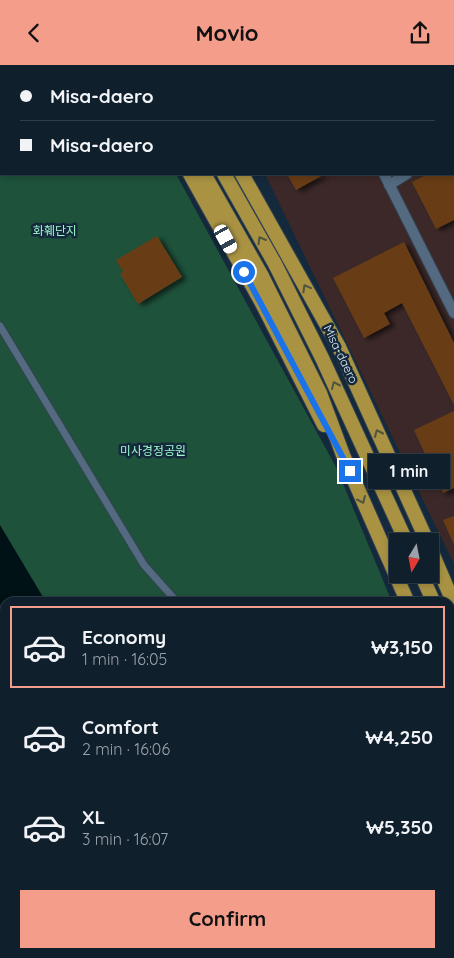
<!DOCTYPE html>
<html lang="en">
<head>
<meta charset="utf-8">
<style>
  :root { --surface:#0f1f2c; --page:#1d2c38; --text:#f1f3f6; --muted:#9ba2a9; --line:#2f3d48; --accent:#f49d8b }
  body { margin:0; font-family:Quicksand,"Noto Sans KR",sans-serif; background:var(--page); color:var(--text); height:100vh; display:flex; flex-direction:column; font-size:19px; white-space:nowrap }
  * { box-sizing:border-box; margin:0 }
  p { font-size:16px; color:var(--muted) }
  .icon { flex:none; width:28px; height:28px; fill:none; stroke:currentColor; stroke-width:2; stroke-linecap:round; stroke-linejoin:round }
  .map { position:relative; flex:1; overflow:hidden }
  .side { position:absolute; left:0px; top:532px; width:455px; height:361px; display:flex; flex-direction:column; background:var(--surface); border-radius:15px 15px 0 0; box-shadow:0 2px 8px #0003,0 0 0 1px var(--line) }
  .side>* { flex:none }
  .banner { position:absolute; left:0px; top:0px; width:455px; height:110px; box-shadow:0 2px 8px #0003,0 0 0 1px var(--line); display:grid; align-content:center; height:110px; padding:0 20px; background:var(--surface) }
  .needle { width:32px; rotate:190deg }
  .controls { position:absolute; left:389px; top:468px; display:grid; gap:10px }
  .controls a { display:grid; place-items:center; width:50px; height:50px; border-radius:0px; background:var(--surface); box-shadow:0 2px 8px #0003,0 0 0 1px var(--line); font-size:25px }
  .end { position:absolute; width:22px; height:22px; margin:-11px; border:6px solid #1a73e8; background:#fff; box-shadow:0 0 0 2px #fff }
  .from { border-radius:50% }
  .bubble { position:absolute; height:35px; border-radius:0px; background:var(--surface); box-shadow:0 2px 8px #0003,0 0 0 1px var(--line); font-size:16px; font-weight:800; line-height:35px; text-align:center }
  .car { position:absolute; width:15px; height:30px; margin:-15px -8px; border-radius:6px; box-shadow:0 0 4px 1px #0007; background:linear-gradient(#fff 24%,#345 0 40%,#fff 0 76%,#345 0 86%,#fff 0) }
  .banner b { display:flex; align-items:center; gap:18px; height:48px; font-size:19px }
  .banner b+b { border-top:1px solid var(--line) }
  .banner i { width:12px; height:12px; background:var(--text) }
  ul { padding:9px 0 0; list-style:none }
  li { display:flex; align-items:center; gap:15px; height:82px; margin:0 10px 8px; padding:0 10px; border:2px solid transparent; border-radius:0px }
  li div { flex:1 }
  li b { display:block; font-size:19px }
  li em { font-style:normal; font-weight:800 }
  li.selected { border-color:var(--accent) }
  li>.icon { width:45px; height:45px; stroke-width:1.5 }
  .button { display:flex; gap:10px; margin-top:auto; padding:10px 20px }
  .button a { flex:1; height:58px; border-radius:0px; background:var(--accent); color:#111; font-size:20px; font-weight:800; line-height:58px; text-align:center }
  header { display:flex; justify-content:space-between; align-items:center; height:65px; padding:0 20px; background:var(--accent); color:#111; font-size:22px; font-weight:800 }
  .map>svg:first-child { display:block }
  .commercial { fill:#3c2828 }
  .green { fill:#1e523b }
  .water { fill:#001216 }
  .building { fill:#673e16; filter:url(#shadow) }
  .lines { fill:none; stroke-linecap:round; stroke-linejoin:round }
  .service-casing { stroke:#344251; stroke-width:9 }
  .pedestrian-casing { stroke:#344251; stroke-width:12 }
  .primary-casing { stroke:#344251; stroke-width:16 }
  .service { stroke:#546a80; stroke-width:7 }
  .pedestrian { stroke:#546a80; stroke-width:10 }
  .primary { stroke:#a99343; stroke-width:14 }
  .oneway { stroke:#50533e }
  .route { stroke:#1a73e8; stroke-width:6 }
  .labels { text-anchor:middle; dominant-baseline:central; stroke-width:5; stroke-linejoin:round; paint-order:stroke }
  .park-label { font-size:12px; fill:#9df8cb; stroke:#14293b }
  .street-label { font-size:12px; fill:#e8f2fc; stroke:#14293b }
</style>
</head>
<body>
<header><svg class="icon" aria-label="back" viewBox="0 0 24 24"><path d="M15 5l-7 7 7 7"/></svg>Movio<svg class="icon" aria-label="share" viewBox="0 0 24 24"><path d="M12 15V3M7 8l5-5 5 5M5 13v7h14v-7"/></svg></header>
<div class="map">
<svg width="454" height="893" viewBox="0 0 454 893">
  <defs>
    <filter id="shadow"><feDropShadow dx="4.5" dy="2.5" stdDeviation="2.5" flood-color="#0009"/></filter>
  </defs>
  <rect width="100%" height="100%" fill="#14293b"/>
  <path class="commercial" d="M207,0H429L430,1H208Z
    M454,43V499L265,109H454Z"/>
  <path class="green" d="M0,0H108L1,1V109H176L337,404L392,537L5,538V889H450V680L454,690V893H0Z"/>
  <path class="water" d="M0,460L46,537L5,538V889H253L255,893H0Z"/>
  <path class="building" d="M287,109H325L296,125Z
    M428,109H454V155L436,164L412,117Z
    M157,171L182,212L138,239L120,209L123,207L116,195Z
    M404,177L454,278V340L402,238L384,248L390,259L364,273L333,213Z
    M454,346V423L443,428L414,365Z
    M454,451V480L443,455Z"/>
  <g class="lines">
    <defs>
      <path id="service" d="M0,261L144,500L178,538
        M450,869L454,876"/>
      <path id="pedestrian" d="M320,0L321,1
        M384,109L454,248
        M389,120L407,109"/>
      <path id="primary" d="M124,0L125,1
        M142,0L143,1
        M162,0L163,1
        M181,0L182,1
        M190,109L263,240L324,360
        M204,109L262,211L320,328L343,390L408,538
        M224,109L275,199L322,293L406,476
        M242,109L339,282L427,476
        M430,483L454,539
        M421,509L434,538
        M450,574L454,581
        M450,634L454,643"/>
    </defs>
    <use href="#service" class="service-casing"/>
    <use href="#pedestrian" class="pedestrian-casing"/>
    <use href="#primary" class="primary-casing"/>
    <use href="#service" class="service"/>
    <use href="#pedestrian" class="pedestrian"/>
    <use href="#primary" class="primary"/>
  </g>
  <defs><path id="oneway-chevron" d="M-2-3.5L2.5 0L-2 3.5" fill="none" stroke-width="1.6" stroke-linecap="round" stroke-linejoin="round" transform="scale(1.25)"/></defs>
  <g class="oneway">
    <use href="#oneway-chevron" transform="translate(261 175) rotate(-120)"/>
    <use href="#oneway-chevron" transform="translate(306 223) rotate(-119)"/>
    <use href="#oneway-chevron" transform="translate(335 320) rotate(-114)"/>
    <use href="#oneway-chevron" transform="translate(378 368) rotate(-114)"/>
    <use href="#oneway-chevron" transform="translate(362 435) rotate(66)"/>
  </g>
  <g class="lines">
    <path class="route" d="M244,207L350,406"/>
  </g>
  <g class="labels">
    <g class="park-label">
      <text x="55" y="165">화훼단지</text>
      <text x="153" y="385">미사경정공원</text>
    </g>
    <g class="street-label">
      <text transform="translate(341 289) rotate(64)">Misa-daero</text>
    </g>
  </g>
</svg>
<div class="controls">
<a><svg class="needle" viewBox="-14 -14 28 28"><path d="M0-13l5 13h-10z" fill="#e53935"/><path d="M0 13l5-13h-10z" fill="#9ba2a9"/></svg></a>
</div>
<i class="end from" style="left:244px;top:207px"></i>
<i class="end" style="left:350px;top:406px"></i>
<div class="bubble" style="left:368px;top:389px;width:82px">1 min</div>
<i class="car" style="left:226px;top:174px;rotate:151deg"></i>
<div class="banner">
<b><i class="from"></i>Misa-daero</b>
<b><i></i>Misa-daero</b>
</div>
<section class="side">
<ul>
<li class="selected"><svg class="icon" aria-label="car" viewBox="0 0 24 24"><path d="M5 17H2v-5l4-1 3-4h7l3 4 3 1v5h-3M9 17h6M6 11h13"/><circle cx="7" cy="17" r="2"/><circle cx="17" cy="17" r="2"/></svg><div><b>Economy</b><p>1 min · 16:05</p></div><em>₩3,150</em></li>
<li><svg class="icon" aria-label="car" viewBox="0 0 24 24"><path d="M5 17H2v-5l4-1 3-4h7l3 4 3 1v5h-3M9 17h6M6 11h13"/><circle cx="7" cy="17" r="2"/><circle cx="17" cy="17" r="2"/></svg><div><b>Comfort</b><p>2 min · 16:06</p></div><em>₩4,250</em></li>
<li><svg class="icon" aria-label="car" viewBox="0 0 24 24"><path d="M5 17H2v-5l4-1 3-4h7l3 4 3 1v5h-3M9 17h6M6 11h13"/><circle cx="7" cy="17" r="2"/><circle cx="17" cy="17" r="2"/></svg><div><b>XL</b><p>3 min · 16:07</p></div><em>₩5,350</em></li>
</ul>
<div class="button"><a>Confirm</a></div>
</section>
</div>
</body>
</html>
